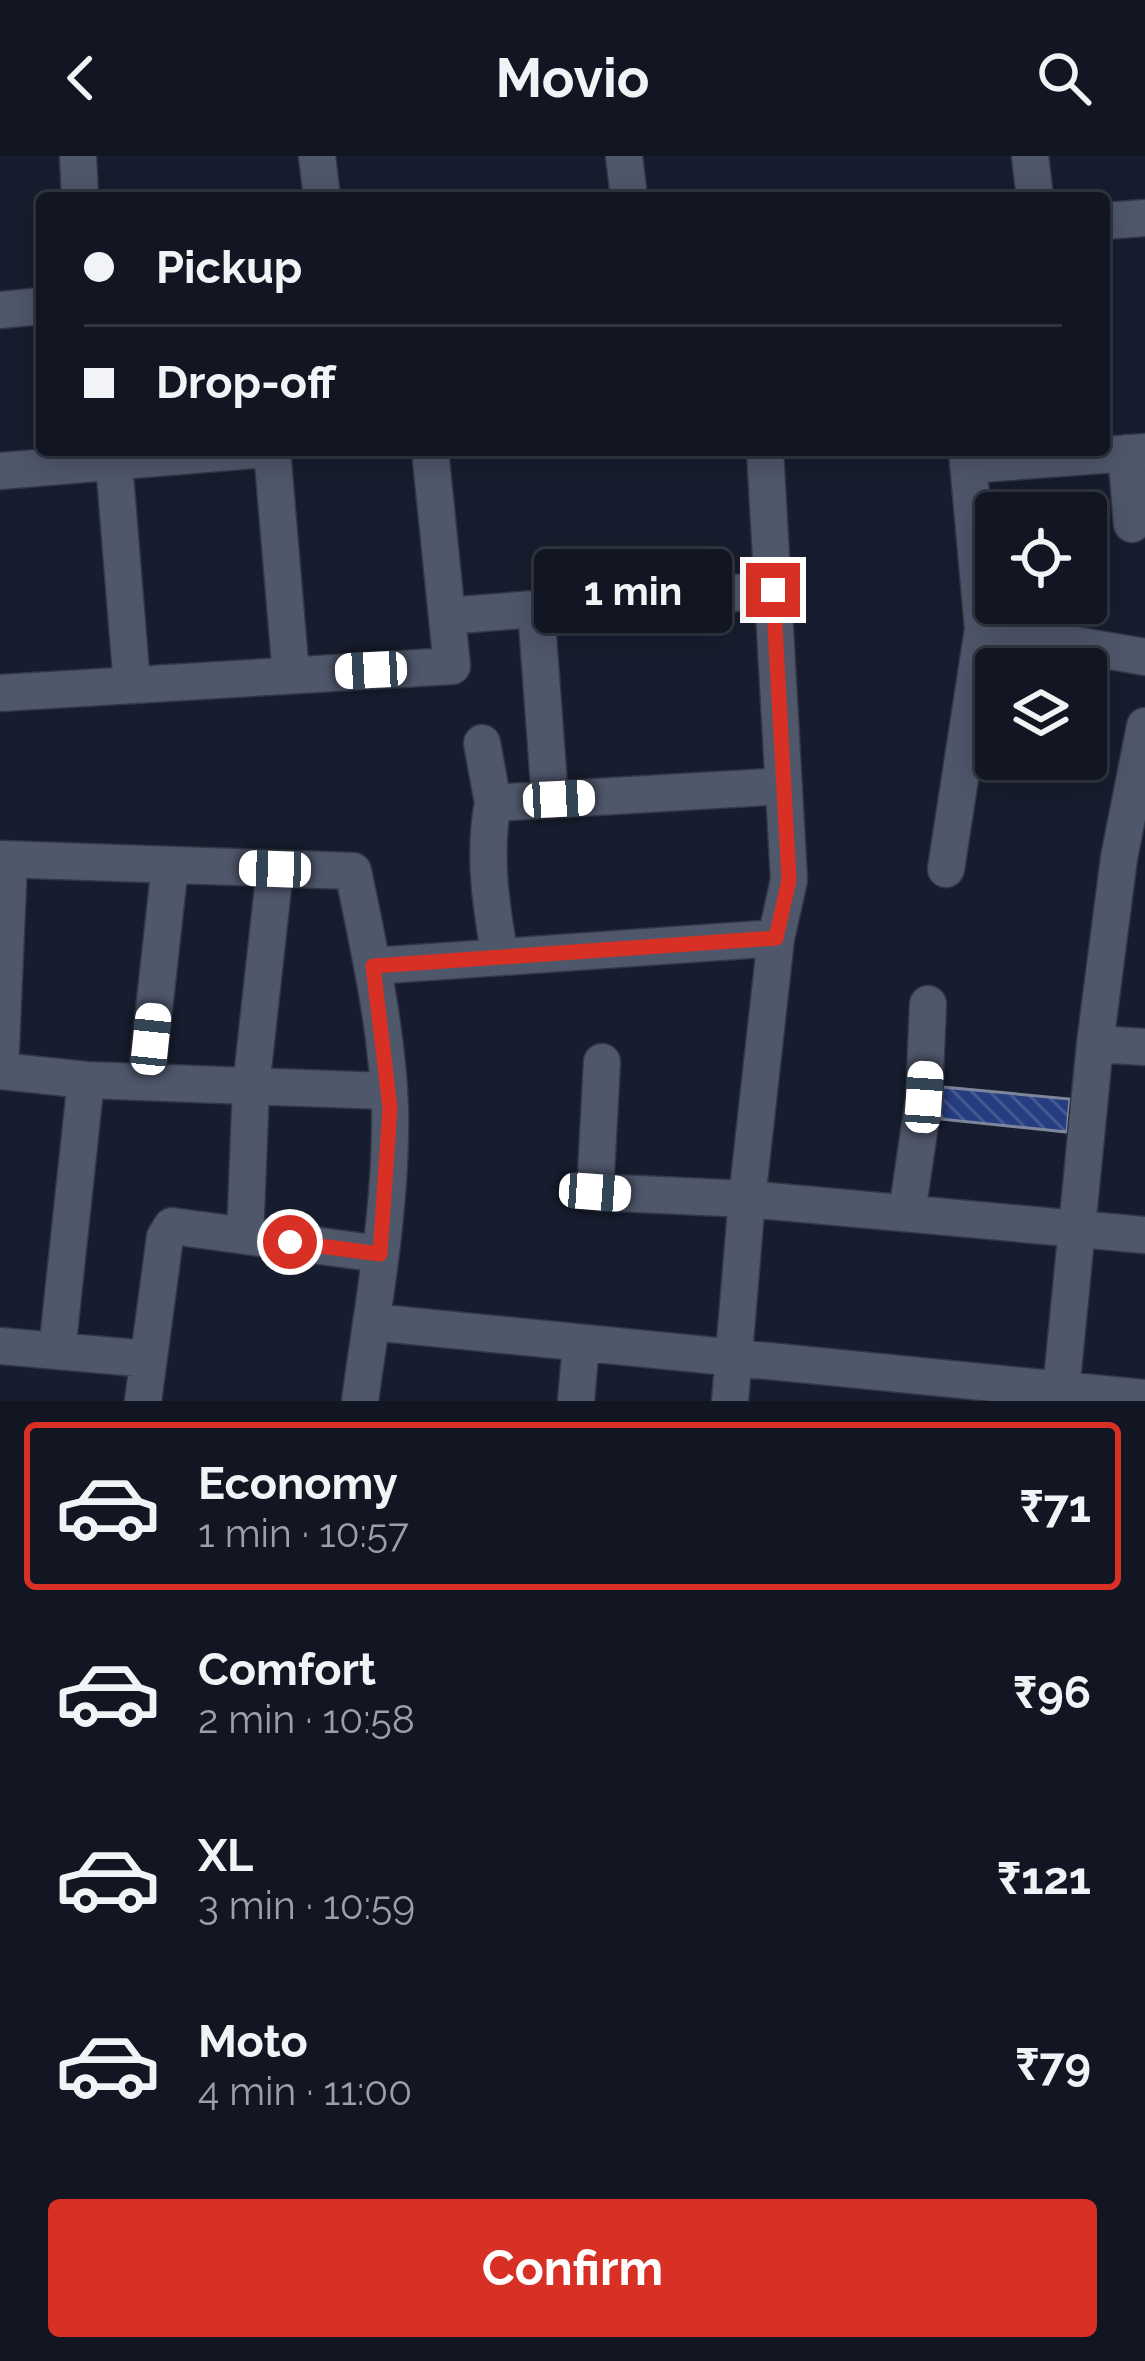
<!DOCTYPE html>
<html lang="en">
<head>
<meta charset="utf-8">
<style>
  :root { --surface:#111622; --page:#1a1f2a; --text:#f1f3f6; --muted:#9c9fa5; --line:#303540; --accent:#d93025 }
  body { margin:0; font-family:Raleway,sans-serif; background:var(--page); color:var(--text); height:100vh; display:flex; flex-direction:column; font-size:45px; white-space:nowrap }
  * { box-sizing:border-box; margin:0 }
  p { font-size:39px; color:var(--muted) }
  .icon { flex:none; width:66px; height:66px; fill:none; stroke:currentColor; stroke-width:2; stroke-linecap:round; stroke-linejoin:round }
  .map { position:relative; height:1245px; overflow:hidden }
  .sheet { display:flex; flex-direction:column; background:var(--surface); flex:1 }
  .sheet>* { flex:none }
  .banner { position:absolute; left:36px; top:36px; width:1074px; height:264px; border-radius:12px; box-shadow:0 6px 30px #0003,0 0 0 3px var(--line); display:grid; align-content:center; height:264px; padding:0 48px; background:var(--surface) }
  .tools { position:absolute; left:975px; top:336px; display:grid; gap:24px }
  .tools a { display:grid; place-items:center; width:132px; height:132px; border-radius:12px; background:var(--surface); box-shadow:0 6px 30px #0003,0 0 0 3px var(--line); font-size:60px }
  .end { position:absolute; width:54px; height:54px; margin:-27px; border:15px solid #d93025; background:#fff; box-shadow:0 0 0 6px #fff }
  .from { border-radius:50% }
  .bubble { position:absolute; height:84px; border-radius:12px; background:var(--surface); box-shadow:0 6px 30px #0003,0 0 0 3px var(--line); font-size:39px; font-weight:700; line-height:84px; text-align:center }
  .car { position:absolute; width:36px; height:72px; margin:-36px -18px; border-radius:15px; box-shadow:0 0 9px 3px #0007; background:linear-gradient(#fff 24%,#345 0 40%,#fff 0 76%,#345 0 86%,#fff 0) }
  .banner b { display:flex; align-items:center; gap:42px; height:114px; font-size:45px }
  .banner b+b { border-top:3px solid var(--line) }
  .banner i { width:30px; height:30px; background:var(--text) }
  ul { padding:21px 0 0; list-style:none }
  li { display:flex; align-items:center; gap:36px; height:168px; margin:0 24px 18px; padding:0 24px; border:6px solid transparent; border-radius:12px }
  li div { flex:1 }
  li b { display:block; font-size:45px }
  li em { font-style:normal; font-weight:700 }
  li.active { border-color:var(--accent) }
  li>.icon { width:108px; height:108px; stroke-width:1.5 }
  .action { display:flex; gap:24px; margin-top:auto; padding:24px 48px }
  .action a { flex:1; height:138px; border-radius:12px; background:var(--accent); color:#fff; font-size:48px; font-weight:700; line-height:138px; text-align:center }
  header { display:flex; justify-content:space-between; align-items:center; height:156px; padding:0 48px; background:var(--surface); font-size:54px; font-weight:700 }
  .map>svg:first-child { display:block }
  .building { fill:url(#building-back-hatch); stroke:#7d869b; stroke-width:3 }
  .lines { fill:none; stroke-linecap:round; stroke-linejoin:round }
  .minor-casing { stroke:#333745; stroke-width:39 }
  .minor { stroke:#4f576b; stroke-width:36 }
  .route { stroke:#d93025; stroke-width:15 }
</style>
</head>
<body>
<header><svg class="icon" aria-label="back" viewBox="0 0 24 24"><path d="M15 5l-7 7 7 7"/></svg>Movio<svg class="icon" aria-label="search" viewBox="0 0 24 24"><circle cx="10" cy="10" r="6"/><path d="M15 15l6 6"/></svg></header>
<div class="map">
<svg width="1145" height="1245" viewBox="0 0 1145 1245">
  <defs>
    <pattern id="building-back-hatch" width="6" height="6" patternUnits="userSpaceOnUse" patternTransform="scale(3)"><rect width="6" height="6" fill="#273d81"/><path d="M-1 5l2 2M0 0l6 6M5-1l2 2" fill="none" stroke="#465993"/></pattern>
  </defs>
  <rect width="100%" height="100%" fill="#171d2e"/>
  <path class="building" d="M943,931L1070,943L1067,976L940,963Z"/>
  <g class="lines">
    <defs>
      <path id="minor" d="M78,0L80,42
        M317,0L322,42
        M624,0L629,42
        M1030,0L1035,42
        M1104,65L1145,62
        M0,154L42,150
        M272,294L291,519
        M1126,297L1132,368
        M114,307L132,529
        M968,309L1145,296
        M0,315L254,294
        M536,453L550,643
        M447,460L773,434
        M983,473L1145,501
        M0,537L452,510L430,294
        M482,587L493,647L784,630
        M493,647C483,699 491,750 500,801
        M0,703L353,715C369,792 387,873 390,952C392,1049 373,1149 360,1245
        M9,704L0,915L86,924L387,935
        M946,713L983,473L967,294
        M373,810L776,782
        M1095,888L1145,891
        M602,906L595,1036L747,1043L1145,1079
        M146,926L170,709
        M907,1057L924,941L928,848
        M245,1080L251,931L275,713
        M371,1166L1145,1242
        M0,1190L148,1203
        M57,1195L86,924
        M143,1245L165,1081L172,1070L380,1098
        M576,1245L581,1187
        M730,1245L747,1043L776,782L789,724L765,294
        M1060,1245L1095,888L1119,702L1145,570"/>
    </defs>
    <use href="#minor" class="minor-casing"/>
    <use href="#minor" class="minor"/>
  </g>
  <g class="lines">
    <path class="route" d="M290,1086L380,1098L390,952L373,810L776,782L789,724L773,434"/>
  </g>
</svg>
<div class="tools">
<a><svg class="icon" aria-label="locate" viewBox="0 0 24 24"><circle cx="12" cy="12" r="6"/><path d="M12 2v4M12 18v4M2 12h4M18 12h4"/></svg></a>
<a><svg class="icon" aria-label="layers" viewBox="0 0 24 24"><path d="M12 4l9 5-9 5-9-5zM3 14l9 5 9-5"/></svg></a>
</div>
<i class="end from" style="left:290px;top:1086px"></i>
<i class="end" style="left:773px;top:434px"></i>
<div class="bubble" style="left:534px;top:393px;width:198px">1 min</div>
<i class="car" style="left:371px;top:514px;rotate:267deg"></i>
<i class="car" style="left:559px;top:643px;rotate:87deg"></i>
<i class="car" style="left:275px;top:713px;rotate:272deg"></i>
<i class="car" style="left:151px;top:883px;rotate:6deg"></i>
<i class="car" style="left:924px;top:941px;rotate:4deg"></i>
<i class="car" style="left:595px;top:1036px;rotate:94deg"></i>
<div class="banner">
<b><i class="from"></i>Pickup</b>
<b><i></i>Drop-off</b>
</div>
</div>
<section class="sheet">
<ul>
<li class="active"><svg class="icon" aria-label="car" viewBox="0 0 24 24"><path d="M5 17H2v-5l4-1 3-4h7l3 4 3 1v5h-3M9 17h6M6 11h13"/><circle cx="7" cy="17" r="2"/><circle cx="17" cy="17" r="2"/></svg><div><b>Economy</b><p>1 min · 10:57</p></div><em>₹71</em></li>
<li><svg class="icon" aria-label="car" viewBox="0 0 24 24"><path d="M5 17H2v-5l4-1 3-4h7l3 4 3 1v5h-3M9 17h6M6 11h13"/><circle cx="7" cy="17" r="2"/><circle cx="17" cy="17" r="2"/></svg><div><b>Comfort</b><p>2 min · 10:58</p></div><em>₹96</em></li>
<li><svg class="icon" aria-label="car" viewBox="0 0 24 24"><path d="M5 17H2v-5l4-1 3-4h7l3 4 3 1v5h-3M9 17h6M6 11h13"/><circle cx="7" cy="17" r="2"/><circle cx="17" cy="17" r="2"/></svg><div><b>XL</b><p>3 min · 10:59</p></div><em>₹121</em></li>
<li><svg class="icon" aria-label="car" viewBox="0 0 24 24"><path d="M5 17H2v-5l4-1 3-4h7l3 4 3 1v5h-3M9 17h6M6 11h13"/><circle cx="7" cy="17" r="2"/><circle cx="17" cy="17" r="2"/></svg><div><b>Moto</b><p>4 min · 11:00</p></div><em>₹79</em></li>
</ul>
<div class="action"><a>Confirm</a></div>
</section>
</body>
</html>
